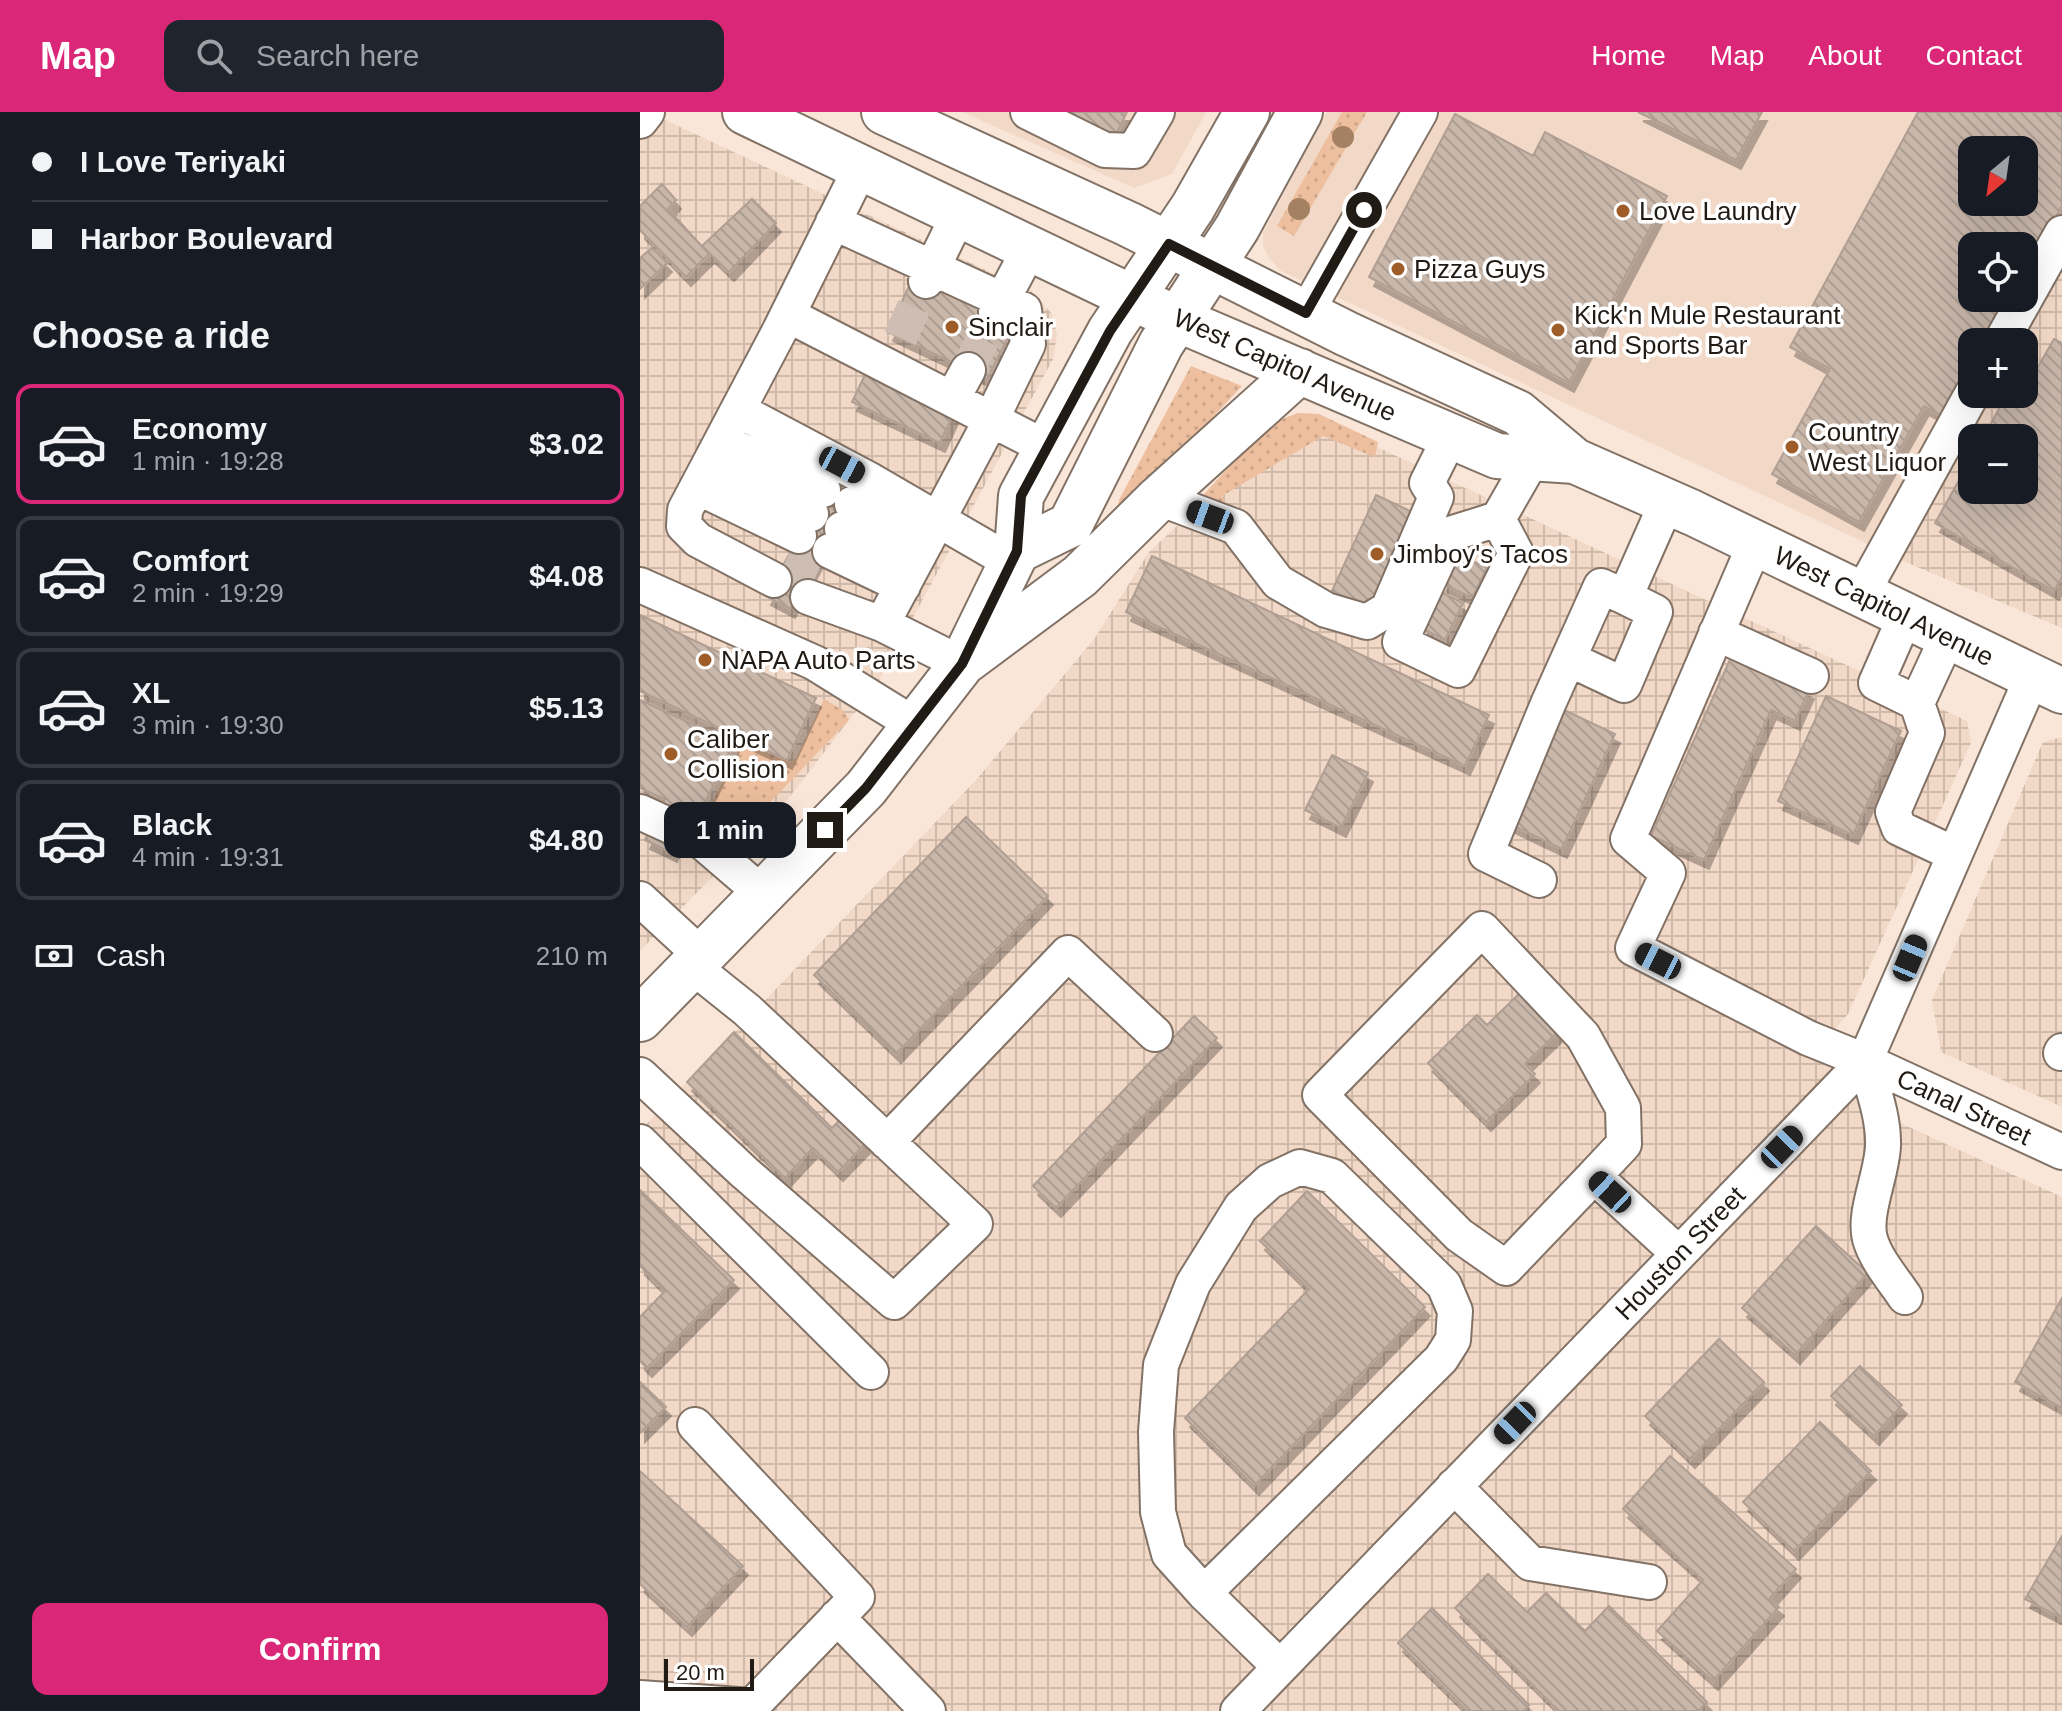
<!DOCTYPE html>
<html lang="en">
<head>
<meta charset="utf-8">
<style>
  :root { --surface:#171b24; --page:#20242c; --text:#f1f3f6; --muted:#9ea1a6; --line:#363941; --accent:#db2777 }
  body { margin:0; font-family:Arial,sans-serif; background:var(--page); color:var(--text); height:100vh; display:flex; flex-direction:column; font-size:30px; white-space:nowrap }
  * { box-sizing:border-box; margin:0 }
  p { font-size:26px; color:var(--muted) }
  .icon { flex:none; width:44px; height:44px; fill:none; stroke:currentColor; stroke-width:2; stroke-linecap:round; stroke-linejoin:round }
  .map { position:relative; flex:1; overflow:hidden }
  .details { display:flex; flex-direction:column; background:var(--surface); width:640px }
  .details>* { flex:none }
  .hud { display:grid; align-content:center; height:176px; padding:0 32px; background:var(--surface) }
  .needle { width:52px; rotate:209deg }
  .buttons { position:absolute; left:1318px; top:24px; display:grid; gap:16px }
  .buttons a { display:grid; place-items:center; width:80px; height:80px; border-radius:16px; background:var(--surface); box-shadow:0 8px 32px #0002; font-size:40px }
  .scale { position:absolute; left:24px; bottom:20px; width:90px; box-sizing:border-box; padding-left:8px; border:4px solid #211b16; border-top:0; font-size:22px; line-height:28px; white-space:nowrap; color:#211b16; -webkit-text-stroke:6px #fff; paint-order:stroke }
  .end { position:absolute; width:36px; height:36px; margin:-18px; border:10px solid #211b16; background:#fff; box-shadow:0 0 0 4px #fff }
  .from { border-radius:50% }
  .bubble { position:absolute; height:56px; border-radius:16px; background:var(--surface); box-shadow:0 8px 32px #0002; font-size:26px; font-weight:800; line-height:56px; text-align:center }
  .car { position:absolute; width:24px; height:48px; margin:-24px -12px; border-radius:10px; box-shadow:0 0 6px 2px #0007; background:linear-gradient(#222 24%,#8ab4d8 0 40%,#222 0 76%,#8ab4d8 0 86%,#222 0) }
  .hud b { display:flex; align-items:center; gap:28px; height:76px; font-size:30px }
  .hud b+b { border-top:2px solid var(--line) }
  .hud i { width:20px; height:20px; background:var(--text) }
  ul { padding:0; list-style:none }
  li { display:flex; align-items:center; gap:24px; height:120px; margin:0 16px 12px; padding:0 16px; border:4px solid var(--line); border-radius:16px }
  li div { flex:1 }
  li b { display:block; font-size:30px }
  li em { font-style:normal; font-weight:800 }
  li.current { border-color:var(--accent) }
  li>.icon { width:72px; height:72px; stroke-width:1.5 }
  h2 { padding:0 32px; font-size:36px; line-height:96px }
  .pay { display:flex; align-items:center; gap:20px; height:88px; padding:0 32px; font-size:30px }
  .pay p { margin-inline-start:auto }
  .action { display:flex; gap:16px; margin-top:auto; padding:16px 32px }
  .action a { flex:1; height:92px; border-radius:16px; background:var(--accent); color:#fff; font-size:32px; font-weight:800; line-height:92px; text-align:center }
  header { display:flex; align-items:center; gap:48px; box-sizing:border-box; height:112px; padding:0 40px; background:var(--accent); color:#fff }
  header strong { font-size:38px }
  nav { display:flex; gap:44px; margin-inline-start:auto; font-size:28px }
  .search { width:560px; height:72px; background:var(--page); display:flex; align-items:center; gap:20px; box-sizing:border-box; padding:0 28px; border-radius:16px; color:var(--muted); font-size:30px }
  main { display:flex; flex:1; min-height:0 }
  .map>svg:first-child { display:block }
  .built { fill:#f2d8c6; fill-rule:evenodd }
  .industrial { fill:url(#industrial-grid); fill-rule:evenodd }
  .grass { fill:url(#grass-dots) }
  .building { fill:url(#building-back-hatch); stroke:#b09e92; stroke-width:2; fill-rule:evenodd; filter:url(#shadow) }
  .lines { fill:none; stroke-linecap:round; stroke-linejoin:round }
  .minor-tunnel { stroke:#cebdb2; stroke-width:34; stroke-dasharray:34 17; stroke-linecap:butt }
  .minor-casing { stroke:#827266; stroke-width:38 }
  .major-casing { stroke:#827266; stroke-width:48 }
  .minor { stroke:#fff; stroke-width:34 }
  .major { stroke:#fff; stroke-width:44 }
  .tree { fill:#a48162 }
  .route { stroke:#211b16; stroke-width:10 }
  .poi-dot { fill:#9e5d28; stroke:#fff; stroke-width:3 }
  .labels { text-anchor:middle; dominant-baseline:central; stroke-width:7; stroke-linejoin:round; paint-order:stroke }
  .poi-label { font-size:26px; fill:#211b16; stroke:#fff; text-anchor:start }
  .street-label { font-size:26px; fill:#211b16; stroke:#fff }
</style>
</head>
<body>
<header>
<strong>Map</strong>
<div class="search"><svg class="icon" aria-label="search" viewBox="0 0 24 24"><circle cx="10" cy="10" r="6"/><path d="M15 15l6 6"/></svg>Search here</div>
<nav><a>Home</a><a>Map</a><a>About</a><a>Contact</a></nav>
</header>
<main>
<section class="details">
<div class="hud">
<b><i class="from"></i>I Love Teriyaki</b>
<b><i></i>Harbor Boulevard</b>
</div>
<h2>Choose a ride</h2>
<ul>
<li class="current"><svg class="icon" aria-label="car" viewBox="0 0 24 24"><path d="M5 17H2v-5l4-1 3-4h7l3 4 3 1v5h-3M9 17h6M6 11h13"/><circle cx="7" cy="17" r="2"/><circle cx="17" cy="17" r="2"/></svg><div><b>Economy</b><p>1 min · 19:28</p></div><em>$3.02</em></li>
<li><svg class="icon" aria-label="car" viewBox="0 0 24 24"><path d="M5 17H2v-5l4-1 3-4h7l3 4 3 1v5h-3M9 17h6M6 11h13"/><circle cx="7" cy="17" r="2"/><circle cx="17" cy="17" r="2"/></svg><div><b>Comfort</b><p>2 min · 19:29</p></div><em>$4.08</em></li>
<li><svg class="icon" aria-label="car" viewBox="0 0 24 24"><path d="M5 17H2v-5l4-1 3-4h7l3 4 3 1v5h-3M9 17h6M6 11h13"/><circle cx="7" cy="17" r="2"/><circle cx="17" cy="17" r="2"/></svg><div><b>XL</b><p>3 min · 19:30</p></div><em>$5.13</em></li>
<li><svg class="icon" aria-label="car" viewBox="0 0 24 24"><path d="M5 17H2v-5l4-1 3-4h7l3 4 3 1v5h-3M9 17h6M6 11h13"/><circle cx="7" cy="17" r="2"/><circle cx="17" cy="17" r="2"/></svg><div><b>Black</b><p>4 min · 19:31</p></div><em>$4.80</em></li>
</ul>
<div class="pay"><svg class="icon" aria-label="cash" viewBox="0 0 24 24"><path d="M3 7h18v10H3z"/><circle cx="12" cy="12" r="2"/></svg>Cash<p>210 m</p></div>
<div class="action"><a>Confirm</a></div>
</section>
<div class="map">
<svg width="1422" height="1599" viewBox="0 0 1422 1599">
  <defs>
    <pattern id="industrial-grid" width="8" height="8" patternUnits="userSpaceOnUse" patternTransform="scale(2)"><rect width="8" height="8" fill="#f2d8c6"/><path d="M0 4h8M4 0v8" fill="none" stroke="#cfb9a9"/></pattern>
    <pattern id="grass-dots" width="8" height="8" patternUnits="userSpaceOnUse" patternTransform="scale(2)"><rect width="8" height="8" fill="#edbf9e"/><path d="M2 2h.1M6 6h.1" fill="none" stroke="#cba487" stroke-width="1.8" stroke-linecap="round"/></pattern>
    <pattern id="building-back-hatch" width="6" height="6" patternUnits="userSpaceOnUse" patternTransform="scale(2)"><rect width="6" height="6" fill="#c9b7aa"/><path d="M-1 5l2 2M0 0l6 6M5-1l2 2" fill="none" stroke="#ac9d92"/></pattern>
    <filter id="shadow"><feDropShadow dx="5" dy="9" stdDeviation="0" flood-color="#0004"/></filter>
  </defs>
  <rect width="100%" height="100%" fill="#f9e6d9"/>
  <path class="built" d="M322,0H566L532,62L494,76Z
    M687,0H1422V143L1373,230H1332V282H1344L1254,444L641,159L629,146L623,134V121ZM1332,38H1384V90H1332ZM1332,134H1384V186H1332Z"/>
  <path class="industrial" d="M0,0H8L391,179L412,202L417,223L413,247L237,572L148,687L0,839Z
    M1422,148V516L1256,446L1347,282H1384V230H1376ZM1332,326H1384V378H1332Z
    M679,308L1327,609L1331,631L1208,902L1183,931L1221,993L1422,1085V1599H0V1019L336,668L455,526L509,440L647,311Z
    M1422,625V995L1301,940L1292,888L1403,630Z"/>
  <path class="grass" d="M702,0H727L654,124L637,114Z
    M551,254L602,274L487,397L478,393L479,388Z
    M658,301L679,302L738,330L735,345L683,324L582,384L589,397L573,393L563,383L629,312Z
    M184,587L204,599L209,608L113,708L71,692L103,630L150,650L156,646Z"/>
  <path class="building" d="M404,0H487L475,25Z
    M998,0H1122L1096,48Z
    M1278,0H1422V94L1384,164V134H1332V186H1372L1348,230H1332V259L1306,306L1284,294L1219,410L1132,362L1190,257L1150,235ZM1332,38H1384V90H1332Z
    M815,2L893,44L905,20L1027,84L929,271L729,165Z
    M22,72L36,88L28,97L69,142L46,165L0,118V94Z
    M112,87L136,111L89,160L62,134Z
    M12,136L27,151L0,177V146Z
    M274,163L376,210L347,267L248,220Z
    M1414,227L1422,231V465L1414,479L1295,411L1332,345V378H1384V326H1343L1367,282H1384V273L1387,274Z
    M230,252L317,294L300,331L212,290Z
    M182,383L206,396L150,497L126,484Z
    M736,383L783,405L737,499L692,479Z
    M816,441L847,456L832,486L801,471Z
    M512,444L849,603L825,654L486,500Z
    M799,479L823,491L805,528L781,516Z
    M0,503L176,586L147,648L0,579Z
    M1092,543L1169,578L1155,609L1131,598L1064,748L1011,724Z
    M1186,584L1261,619L1213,723L1138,689Z
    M0,588L94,631L59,703L52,700L32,741L5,728L25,687L0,676Z
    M924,598L975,622L922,737L870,712Z
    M692,643L728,661L701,716L665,698Z
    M326,705L408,784L256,942L174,863Z
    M886,875L924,914L885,952L895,962L846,1010L788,951L837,903L847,913Z
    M554,904L577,926L416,1096L393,1074Z
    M94,920L192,1016L211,996L236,1021L198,1060L173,1036L145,1066L47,970Z
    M0,1078L94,1168L7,1256L0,1249V1205L25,1179L0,1154Z
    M667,1079L785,1195L614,1374L545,1306L669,1177L620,1129Z
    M1176,1114L1228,1161L1155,1243L1102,1196Z
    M1422,1186V1296L1375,1270Z
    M1079,1227L1124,1270L1050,1347L1005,1304Z
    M1220,1254L1262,1293L1234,1324L1191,1284Z
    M0,1270L26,1295L0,1321Z
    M1180,1310L1231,1359L1154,1439L1103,1390Z
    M1030,1344L1156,1457L1129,1487L1139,1495L1073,1569L1017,1519L1063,1468L983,1397Z
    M0,1359L103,1454L47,1515L0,1472Z
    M1422,1424V1506L1385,1487Z
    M848,1462L887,1500L906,1481L945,1519L969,1494L1067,1590L1058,1599H919L815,1496Z
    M792,1496L889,1593L884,1599H827L758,1531Z"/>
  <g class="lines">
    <path class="minor-tunnel" d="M260,226L286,169
      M328,258L356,200
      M146,448L178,463"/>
    <defs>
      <path id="minor" d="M388,0L465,38L494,39L517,0
        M0,9L7,0
        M193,110L384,198L388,232L351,308L242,512
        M286,169L319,102
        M356,200L390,136
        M666,201L780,0
        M148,203L407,336
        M1361,230L1422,121
        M312,287L328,258
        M98,298L228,367L371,450
        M82,329L183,378
        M69,353L171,402
        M57,375L159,424
        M519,386L596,415L638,470L686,498L727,510L748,497L796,385L787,371L810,325
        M212,392L286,430
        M858,407L876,441L818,558L760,530L810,422L858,407L893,346
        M202,417L274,452
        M1115,432L988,727L1028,761L993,836L1168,926L1225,949L1422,1040
        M190,439L263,474
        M134,468L58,428L44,414L45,398L140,218L221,55
        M0,473L175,551L275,613
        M1221,483L1332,282
        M168,485L242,512L322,552
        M1265,505L1236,571L1277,591
        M1076,521L1171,564
        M1308,524L1277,591L1287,621L1253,700L1259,716L1314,742
        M929,547L984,573L1015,500L985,485
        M0,700L59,727L123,782
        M899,768L846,742L908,592L961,474L985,485L1027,390
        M0,787L62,844
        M1421,941L1422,939
        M1225,949C1233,977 1244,1006 1243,1034C1242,1062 1223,1102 1230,1127C1236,1148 1253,1167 1265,1185
        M0,963L105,1061L254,1190L335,1112L107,898L52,854
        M0,1030L231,1260
        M247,1030L428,841L515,922
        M954,1064L984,1032L983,996L943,924L842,817L680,983L819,1123L866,1156L954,1064L1039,1142
        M814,1374L890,1451L1009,1470
        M564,1481L529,1442L518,1400L516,1320L521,1253L553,1172L601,1095L630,1069L660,1055L692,1064L804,1173L815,1199L813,1228L801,1247L564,1481L640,1555
        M197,1505L288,1599
        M0,1586L112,1594L217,1485L55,1313
        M598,1599L1225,949L1392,565"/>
      <path id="major" d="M105,0L537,207L857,344L935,349
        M244,0L488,112L707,222L878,301L935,349L1053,401L1422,579
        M377,439L430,413L521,232L597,116L660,0
        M327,548L440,464L519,386L660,259
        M0,907L226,676L322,552L377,439L381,384L470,219L553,95L607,0"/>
    </defs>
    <use href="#minor" class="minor-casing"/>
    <use href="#major" class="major-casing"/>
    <use href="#minor" class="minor"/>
    <use href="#major" class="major"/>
  </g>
  <g class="tree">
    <circle cx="703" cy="25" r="11"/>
    <circle cx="659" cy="97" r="11"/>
  </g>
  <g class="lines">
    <path class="route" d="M185,718L226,676L322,552L377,439L381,384L470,219L529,132L666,201L724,98"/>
  </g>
  <g class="poi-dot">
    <circle cx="983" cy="99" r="8"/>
    <circle cx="758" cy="157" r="8"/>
    <circle cx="312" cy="215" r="8"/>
    <circle cx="918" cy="218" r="8"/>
    <circle cx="1152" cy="335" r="8"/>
    <circle cx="737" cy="442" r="8"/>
    <circle cx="65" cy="548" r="8"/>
    <circle cx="31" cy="642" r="8"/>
  </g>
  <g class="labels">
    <g class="poi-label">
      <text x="999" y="99">Love Laundry</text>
      <text x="774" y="157">Pizza Guys</text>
      <text x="934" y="203">Kick'n Mule Restaurant<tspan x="934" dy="30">and Sports Bar</tspan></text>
      <text x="328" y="215">Sinclair</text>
      <text x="1168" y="320">Country<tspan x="1168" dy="30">West Liquor</tspan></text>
      <text x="753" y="442">Jimboy's Tacos</text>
      <text x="81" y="548">NAPA Auto Parts</text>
      <text x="47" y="627">Caliber<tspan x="47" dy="30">Collision</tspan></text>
    </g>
    <g class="street-label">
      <text transform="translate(645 253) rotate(24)">West Capitol Avenue</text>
      <text transform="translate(1244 494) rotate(26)">West Capitol Avenue</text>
      <text transform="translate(1324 995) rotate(25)">Canal Street</text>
      <text transform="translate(1040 1141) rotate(-46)">Houston Street</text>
    </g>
  </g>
</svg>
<div class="buttons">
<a><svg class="needle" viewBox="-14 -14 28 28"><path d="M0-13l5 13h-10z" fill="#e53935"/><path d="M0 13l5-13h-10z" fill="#9ea1a6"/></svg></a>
<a><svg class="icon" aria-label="locate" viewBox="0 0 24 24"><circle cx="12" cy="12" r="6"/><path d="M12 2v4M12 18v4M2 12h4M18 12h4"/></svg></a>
<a>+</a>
<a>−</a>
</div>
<div class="scale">20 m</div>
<i class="end from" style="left:724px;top:98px"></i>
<i class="end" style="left:185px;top:718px"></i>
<div class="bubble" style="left:24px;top:690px;width:132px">1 min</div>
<i class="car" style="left:202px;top:353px;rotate:118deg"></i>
<i class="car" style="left:570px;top:405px;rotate:290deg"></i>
<i class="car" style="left:1270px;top:846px;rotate:23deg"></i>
<i class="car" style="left:1018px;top:849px;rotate:297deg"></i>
<i class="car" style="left:1142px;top:1035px;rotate:44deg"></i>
<i class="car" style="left:970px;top:1080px;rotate:313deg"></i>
<i class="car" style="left:875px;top:1311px;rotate:224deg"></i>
</div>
</main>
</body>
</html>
